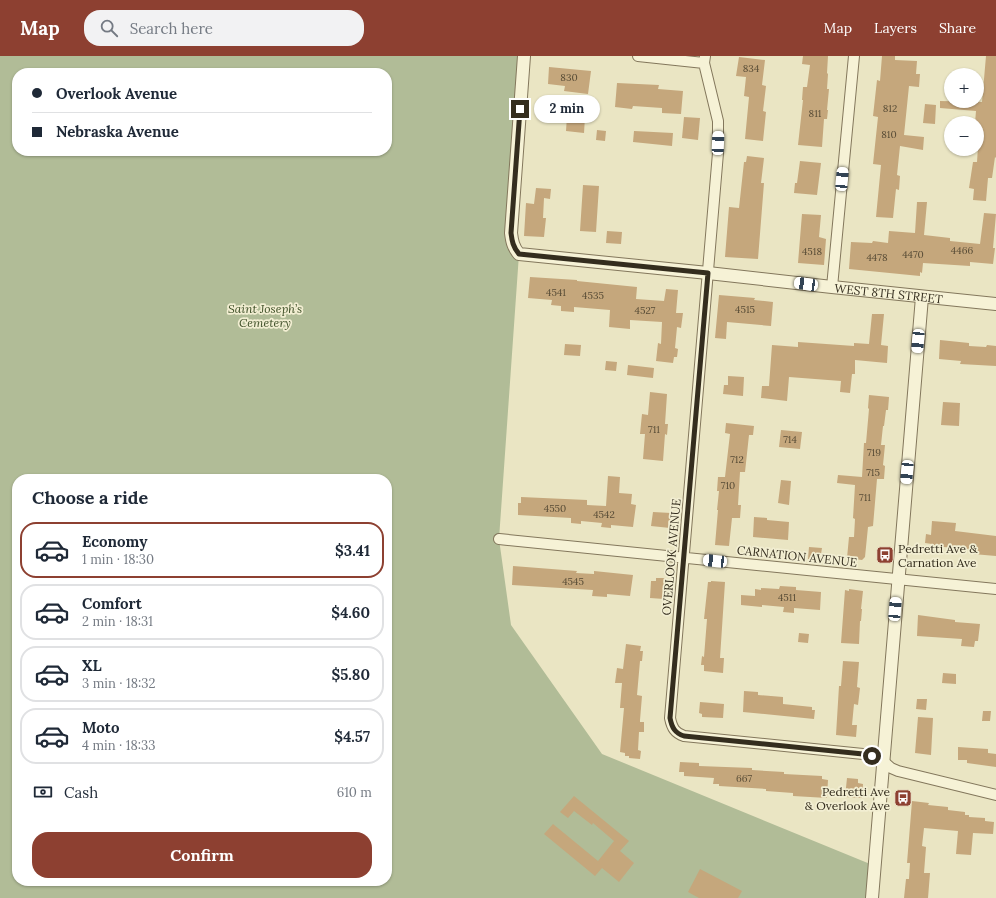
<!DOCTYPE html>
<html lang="en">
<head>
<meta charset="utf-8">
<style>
  :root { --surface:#fff; --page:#f2f2f3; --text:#1f2937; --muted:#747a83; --line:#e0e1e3; --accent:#8d4031 }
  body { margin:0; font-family:Lora,serif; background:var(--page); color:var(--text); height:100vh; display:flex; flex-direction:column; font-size:15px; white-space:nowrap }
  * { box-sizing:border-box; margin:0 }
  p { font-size:13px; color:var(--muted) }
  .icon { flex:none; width:22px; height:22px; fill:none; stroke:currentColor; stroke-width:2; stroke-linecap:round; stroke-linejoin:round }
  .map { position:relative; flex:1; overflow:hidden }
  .side { position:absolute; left:12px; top:418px; width:380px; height:412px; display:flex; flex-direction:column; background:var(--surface); border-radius:16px; box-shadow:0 1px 3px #0004 }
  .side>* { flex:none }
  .guide { position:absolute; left:12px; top:12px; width:380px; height:88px; border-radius:16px; box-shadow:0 1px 3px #0004; display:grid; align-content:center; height:88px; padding:0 20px; background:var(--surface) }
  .tools { position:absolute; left:944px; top:12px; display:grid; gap:8px }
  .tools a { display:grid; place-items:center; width:40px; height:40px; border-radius:50%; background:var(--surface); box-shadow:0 1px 3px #0004; font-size:20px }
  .end { position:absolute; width:18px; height:18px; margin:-9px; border:5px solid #342d1e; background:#fff; box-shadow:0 0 0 2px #fff }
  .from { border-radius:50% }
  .bubble { position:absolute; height:28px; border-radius:14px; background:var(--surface); box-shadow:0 1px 3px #0004; font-size:13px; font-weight:800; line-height:28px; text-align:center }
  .car { position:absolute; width:12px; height:24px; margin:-12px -6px; border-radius:5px; box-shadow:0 0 3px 1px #0007; background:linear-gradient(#fff 24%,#345 0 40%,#fff 0 76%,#345 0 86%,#fff 0) }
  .guide b { display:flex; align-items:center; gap:14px; height:38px; font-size:15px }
  .guide b+b { border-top:1px solid var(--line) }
  .guide i { width:10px; height:10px; background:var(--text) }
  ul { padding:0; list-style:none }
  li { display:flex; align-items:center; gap:12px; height:56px; margin:0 8px 6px; padding:0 12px; border:2px solid var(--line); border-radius:16px }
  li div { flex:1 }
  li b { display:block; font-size:15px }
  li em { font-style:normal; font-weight:800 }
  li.active { border-color:var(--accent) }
  li>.icon { width:36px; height:36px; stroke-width:1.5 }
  h2 { padding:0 20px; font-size:18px; line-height:48px }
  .pay { display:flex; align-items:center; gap:10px; height:44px; padding:0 20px; font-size:15px }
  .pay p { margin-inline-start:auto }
  .button { display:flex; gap:8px; margin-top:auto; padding:8px 20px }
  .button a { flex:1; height:46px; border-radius:16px; background:var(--accent); color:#fff; font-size:16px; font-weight:800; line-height:46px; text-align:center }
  header { display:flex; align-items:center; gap:24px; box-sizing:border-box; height:56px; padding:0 20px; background:var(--accent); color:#fff }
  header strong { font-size:19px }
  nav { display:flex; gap:22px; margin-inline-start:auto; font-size:14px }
  .search { width:280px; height:36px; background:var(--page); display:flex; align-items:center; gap:10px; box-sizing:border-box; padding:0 14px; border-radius:16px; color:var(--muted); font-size:15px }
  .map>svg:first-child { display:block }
  .cemetery { fill:#b1bc97; fill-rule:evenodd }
  .building { fill:#c5a77c }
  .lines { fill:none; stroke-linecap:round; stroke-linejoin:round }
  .minor-casing { stroke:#83775c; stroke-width:12 }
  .tertiary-casing { stroke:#83775c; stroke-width:14 }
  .minor { stroke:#f6f2d6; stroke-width:10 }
  .tertiary { stroke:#f6f2d6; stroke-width:12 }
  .route { stroke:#342d1e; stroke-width:5 }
  .labels { text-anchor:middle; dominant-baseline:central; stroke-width:3.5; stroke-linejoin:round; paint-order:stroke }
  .number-label { font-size:10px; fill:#584c36 }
  .street-label { font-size:12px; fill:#342d1e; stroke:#f2eed2 }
  .park-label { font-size:12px; font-style:italic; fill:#3e4f27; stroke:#f2eed2 }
  .poi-label { font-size:12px; fill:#342d1e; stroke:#f2eed2; text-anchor:start }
</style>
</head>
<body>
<header>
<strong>Map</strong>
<div class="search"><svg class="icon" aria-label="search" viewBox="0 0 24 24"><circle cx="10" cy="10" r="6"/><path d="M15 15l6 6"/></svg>Search here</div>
<nav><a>Map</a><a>Layers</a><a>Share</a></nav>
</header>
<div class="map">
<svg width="996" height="842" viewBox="0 0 996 842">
  <rect width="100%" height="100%" fill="#eae5c3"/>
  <path class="cemetery" d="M0,0H524L512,157L519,198L499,483L511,569L602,698L875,810L872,842H0ZM17,17H387V95H17ZM17,423H387V825H17Z"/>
  <path class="building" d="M803,0H828L827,17L828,18L827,33H829L827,54H828L827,63H824L822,91L798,89L803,44H802L803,31H807L810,9L802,8Z
    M882,0H895V4L917,5L916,18H920L919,31L909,30L904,79L924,81L923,94L900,90L897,119L900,120L899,134L896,133L893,162L876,161L881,109L873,108L878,61L873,60L877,24L880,25Z
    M986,0H996V102L995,101L992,122H988L986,145L973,144L974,133L969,132L973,106H977L979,75H977V67H975L976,55L940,52V45L982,46Z
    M739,1L765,4L762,29L766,30L763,55L766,56L763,85L745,83L749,41L744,40L746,21L736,20Z
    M549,11L591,15L588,38L564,35L565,30L548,28Z
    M617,27L659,29L658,33L683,35L681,58L662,57V52L633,50L632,53L615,51Z
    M925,48L936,49L935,68L923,67Z
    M570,56L579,57V61H585L584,77L566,75L567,60H570Z
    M684,61L700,62L698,84L682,82Z
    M597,74L606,75L605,85L596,84Z
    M634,75L673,77L672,90L633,86Z
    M747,100L764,102L761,127H764L758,203L725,201L729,151L739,152L744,106H746Z
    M800,105L821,107L817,139L794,137L795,127H797Z
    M583,129L599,130L596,176L580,175Z
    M536,132L551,133L550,143L544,142L543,162H546L544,181L524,180L526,147L534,148Z
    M917,146H927L924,179L950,182V185L980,188L984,157L996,158L993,192H995L993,208L970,206V210L923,207L922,217L920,216V220L849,213L851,186L872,187L873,185L888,187L889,175L915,177Z
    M802,158L821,159L819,181L826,183L824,209L798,207Z
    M607,175L622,176L621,188L606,187Z
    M530,221L577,224V225L637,231L636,243L664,245L666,233L678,234L676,257H683L681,272L677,271L675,292L678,293L677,301H674L673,307L656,305L658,287L661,288L662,266L630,264V273L609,271L610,254L574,251V256L561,255V250L551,249L552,244L528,242Z
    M719,239L755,242L754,244L773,246L771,270L727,266L726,283L715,282Z
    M872,258H884L881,289L888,290L887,307L855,304V318H852L850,337L840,336L841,325L789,321L787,345L761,342L762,330H769L772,289L798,291V286L854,290V287L869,288Z
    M940,284L969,287V290L986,291L987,289L996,290V310L960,308L961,305L939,303Z
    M565,288L581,289L580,300L564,299Z
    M606,305L617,306L616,315L605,314Z
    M628,309L654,312L653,322L627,319Z
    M728,320L744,321L743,340L723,338L724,329H728Z
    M650,336L667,338L665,368H668L667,379L665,378L663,405L643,403L645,378H640L642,358L648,359Z
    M869,339L889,341L888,354H886L884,370H883L881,389H885L883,409L885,410L884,423H877L873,470L868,471L865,501L862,504L847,502L849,481H854L855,463L853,462L855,429L837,427L838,419L862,421L864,387H866L869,353L868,352Z
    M943,346L960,347L959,370L941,369Z
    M726,367L754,370L753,379H749L745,416H740L738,449H741L740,462H732L729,490L715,489L718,454H717L719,435H717L718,421H725L730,378L725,377Z
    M781,374L802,376L800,393L779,391Z
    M608,420L620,421L619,437L632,438L631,448L636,449L633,471L611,469V472L601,471L602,467L581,465V468L571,467V462L518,459V447H521V441L587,444V449L606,450Z
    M781,424L791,425L789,449L778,447Z
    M653,456L671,457L670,472L651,470Z
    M754,461L767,462V464L789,466L788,484L753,481Z
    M932,465L956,467L955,475L996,480V500L973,498V495H968V493L932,490V488L925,487L926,478L931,479Z
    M809,491L822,492L820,504L808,503Z
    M513,510L577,515L576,517L594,518V515L633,519L630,540L607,538V541L592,540L593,534L512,529Z
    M656,522H666L664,543L650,542L651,525H656Z
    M711,525L725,526L720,602H724L723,617L704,615V609H701L702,600L704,601L707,563H704L708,526H711Z
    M780,530L796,531V534L821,536L820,554L794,552V557L783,556L784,551L762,549V551L741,549V539L755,540V533L761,534V532L779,533Z
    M849,533L863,535L861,553H862L861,565H860L859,588L841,587L845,534L849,535Z
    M918,559L955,564V566L980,568L978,585H975L974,591L961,590L962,583L917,580Z
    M799,577L809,578L808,587L798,586Z
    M626,588L641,590L640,595H643L642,605H640L637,639L642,640L640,664V666H644V676H639L638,694L641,695L640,703L629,702V700H625V697L620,696L624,652H620L622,627H615L617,612L623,613Z
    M843,605L859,606L857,631L860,632L858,649L854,648L852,669H857L856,681L836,679L839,630H841Z
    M943,617L956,618V628L942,627Z
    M744,635L758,636V639L783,641V648L812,651V654H815L814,663L743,656Z
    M917,643H927L926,654L916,653Z
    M700,646L724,648L723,662L702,661V658L699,657Z
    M983,655H991L990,665H982Z
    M918,661L933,662L931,699L915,697Z
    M958,691L988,693V697L996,698V711L967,707V704H958Z
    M680,706L699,707V710L752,712V714L784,716V718L822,720V723L828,724L827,742L793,740V737L766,735V733L719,730V728H713L714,722L684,720V716H679Z
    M847,722L858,723V727L863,728L862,742L845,741Z
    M574,740L629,785L620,795L634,807L619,826L602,812L595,820L544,778L553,768L598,805L614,785L593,767L592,769L574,755L568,762L560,756Z
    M912,745L929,747L928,749L948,751V754L965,756V759H969V761L985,762V765L994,766L993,778L973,777L971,799L956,798L958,775L924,772L922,790L926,791L924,817H930L928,842H904L906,823H909L910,807H907Z
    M700,813L742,835L738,842H699L688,836Z"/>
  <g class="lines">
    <defs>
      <path id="minor" d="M638,0L704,7
        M705,0L704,7L718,65V97L670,662C672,672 675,677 684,680L863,698L883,705L891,712L898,715L996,739
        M832,231L854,0
        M499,483L996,533"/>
      <g id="tertiary">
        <path id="s1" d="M524,0L511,177C512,185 513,191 519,198L708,217L832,231L996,248"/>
        <path d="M872,842L922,241"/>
      </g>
    </defs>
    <use href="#minor" class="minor-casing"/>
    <use href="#tertiary" class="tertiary-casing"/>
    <use href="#minor" class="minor"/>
    <use href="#tertiary" class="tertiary"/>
  </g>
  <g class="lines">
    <path class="route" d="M520,53L511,177C512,185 513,191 519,198L708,217L670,662C672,672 675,677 684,680L863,698L872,700"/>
  </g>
  <defs>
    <symbol id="bus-square" viewBox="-11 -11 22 22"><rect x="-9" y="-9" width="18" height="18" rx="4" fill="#8d4031" stroke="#f2eed2"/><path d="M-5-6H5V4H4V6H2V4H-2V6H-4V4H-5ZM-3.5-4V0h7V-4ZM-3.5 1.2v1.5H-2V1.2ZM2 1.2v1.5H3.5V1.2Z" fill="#fff"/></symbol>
  </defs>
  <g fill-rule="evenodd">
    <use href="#bus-square" x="875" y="489" width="20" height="20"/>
    <use href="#bus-square" x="893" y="732" width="20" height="20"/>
  </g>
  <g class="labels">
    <g class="number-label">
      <text x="751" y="12">834</text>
      <text x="569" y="21">830</text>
      <text x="890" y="52">812</text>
      <text x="815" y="57">811</text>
      <text x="889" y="78">810</text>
      <text x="962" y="194">4466</text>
      <text x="812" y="195">4518</text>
      <text x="913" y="198">4470</text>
      <text x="877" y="201">4478</text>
      <text x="556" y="236">4541</text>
      <text x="593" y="239">4535</text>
      <text x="745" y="253">4515</text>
      <text x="645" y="254">4527</text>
      <text x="654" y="373">711</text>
      <text x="790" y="383">714</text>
      <text x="874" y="396">719</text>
      <text x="737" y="403">712</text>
      <text x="873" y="416">715</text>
      <text x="728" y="429">710</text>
      <text x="865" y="441">711</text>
      <text x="555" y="452">4550</text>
      <text x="604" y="458">4542</text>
      <text x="573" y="525">4545</text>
      <text x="787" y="541">4511</text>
      <text x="744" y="722">667</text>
    </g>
    <g class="street-label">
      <text stroke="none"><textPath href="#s1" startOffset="572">WEST 8TH STREET</textPath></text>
      <text transform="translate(797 500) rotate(6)">CARNATION AVENUE</text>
      <text transform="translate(671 501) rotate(-85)">OVERLOOK AVENUE</text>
    </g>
    <g class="park-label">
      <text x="265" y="252">Saint Joseph’s<tspan x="265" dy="14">Cemetery</tspan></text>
    </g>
    <g class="poi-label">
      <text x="898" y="492">Pedretti Ave &amp;<tspan x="898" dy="14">Carnation Ave</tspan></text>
      <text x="890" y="735" text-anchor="end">Pedretti Ave<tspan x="890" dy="14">&amp; Overlook Ave</tspan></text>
    </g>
  </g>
</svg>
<div class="tools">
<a>+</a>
<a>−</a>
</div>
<i class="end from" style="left:872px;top:700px"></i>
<i class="end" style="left:520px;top:53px"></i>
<div class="bubble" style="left:534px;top:39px;width:66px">2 min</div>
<i class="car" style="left:718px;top:87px;rotate:2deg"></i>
<i class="car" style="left:842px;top:123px;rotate:5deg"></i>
<i class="car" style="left:806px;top:228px;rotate:278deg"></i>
<i class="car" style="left:918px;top:285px;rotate:185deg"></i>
<i class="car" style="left:907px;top:416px;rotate:185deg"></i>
<i class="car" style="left:715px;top:505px;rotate:276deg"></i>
<i class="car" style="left:895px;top:553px;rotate:5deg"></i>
<div class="guide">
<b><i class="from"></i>Overlook Avenue</b>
<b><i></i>Nebraska Avenue</b>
</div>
<section class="side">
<h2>Choose a ride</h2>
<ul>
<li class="active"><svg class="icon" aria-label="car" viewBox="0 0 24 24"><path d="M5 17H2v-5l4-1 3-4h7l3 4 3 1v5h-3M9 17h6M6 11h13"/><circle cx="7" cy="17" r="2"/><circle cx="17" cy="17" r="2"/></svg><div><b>Economy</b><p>1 min · 18:30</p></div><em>$3.41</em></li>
<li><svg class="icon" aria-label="car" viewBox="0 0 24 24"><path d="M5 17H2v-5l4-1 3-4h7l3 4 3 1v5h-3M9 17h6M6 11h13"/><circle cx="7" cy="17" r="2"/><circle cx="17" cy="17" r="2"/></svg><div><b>Comfort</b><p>2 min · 18:31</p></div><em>$4.60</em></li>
<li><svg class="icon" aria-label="car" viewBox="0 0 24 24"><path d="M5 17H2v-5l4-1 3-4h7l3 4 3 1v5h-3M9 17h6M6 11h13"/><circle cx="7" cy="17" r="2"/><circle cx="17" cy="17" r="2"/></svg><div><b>XL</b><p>3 min · 18:32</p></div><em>$5.80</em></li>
<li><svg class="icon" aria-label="car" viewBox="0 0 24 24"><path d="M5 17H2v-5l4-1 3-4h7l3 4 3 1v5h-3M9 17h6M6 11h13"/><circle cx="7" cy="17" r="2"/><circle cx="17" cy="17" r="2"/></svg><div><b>Moto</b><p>4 min · 18:33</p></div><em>$4.57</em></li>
</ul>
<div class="pay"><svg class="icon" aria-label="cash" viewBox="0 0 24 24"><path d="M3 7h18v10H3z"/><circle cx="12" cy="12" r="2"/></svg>Cash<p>610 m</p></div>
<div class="button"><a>Confirm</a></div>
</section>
</div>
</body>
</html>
